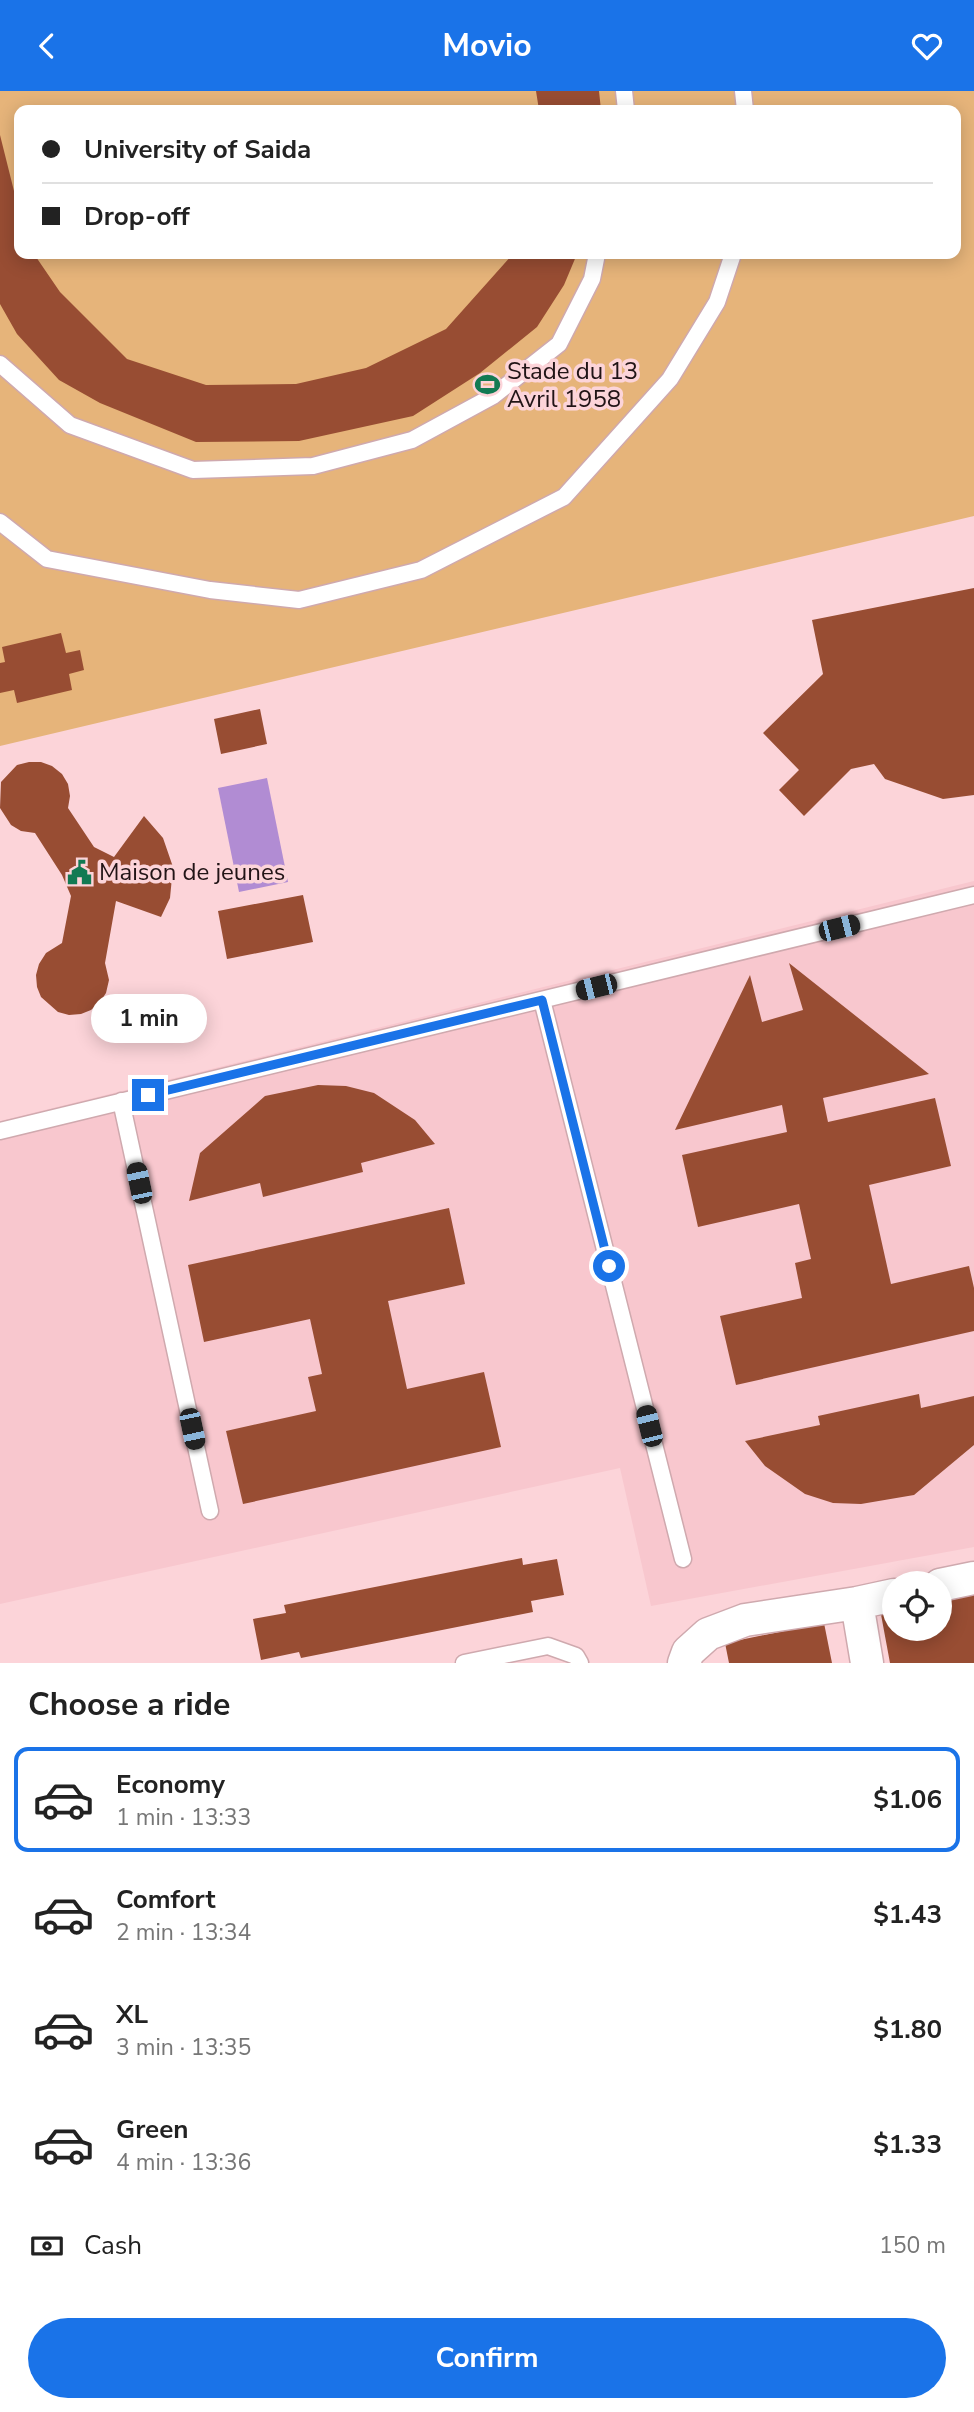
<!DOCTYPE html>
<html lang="en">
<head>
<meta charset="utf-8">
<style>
  :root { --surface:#fff; --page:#f2f2f2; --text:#222; --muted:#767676; --line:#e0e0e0; --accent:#1a73e8 }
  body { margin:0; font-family:"Nunito Sans",sans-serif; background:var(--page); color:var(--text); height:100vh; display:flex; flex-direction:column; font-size:26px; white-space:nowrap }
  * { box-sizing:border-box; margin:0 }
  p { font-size:23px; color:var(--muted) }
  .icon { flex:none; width:38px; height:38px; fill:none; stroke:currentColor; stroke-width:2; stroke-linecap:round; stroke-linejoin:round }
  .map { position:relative; height:1572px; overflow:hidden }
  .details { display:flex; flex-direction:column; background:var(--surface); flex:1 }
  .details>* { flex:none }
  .banner { position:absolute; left:14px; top:14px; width:947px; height:154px; border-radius:14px; box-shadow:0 4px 18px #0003; display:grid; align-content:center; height:154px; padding:0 28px; background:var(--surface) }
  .fabs { position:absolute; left:882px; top:1480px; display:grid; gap:14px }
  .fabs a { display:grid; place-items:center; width:70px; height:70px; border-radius:50%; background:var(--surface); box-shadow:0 4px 18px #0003; font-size:35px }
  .end { position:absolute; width:32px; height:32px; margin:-16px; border:9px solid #1a73e8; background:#fff; box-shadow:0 0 0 4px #fff }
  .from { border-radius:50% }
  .bubble { position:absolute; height:49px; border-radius:24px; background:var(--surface); box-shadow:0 4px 18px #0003; font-size:23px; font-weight:700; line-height:49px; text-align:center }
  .car { position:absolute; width:21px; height:42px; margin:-21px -10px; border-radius:9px; box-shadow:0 0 5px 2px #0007; background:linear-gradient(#222 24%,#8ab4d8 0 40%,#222 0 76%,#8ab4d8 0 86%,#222 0) }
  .banner b { display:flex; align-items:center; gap:24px; height:66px; font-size:26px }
  .banner b+b { border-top:2px solid var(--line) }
  .banner i { width:18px; height:18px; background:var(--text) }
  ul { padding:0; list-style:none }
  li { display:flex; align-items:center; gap:21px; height:105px; margin:0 14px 10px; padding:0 14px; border:4px solid transparent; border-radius:14px }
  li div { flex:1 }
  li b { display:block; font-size:26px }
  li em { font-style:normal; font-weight:700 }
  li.active { border-color:var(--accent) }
  li>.icon { width:63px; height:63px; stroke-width:1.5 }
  h2 { padding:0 28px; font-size:32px; line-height:84px }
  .pay { display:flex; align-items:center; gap:18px; height:77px; padding:0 28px; font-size:26px }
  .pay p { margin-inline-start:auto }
  .button { display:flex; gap:14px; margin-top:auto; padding:14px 28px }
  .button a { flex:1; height:80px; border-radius:42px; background:var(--accent); color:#fff; font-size:28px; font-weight:700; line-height:80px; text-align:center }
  header { display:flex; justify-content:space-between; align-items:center; height:91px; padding:0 28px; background:var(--accent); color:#fff; font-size:32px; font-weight:700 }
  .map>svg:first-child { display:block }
  .built { fill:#f8c7ce }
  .green { fill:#e6b47a; fill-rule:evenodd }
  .water { fill:#b18cd3 }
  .building { fill:#984d33 }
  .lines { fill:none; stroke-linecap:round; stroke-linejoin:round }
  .lane-casing { stroke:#cfa9ae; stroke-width:19 }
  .street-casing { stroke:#cfa9ae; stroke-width:35 }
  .lane { stroke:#fff; stroke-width:16 }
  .street { stroke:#fff; stroke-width:32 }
  .route { stroke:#1a73e8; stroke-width:9 }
  .labels { text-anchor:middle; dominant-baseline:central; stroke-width:7; stroke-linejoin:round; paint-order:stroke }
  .poi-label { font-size:24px; fill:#211416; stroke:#fcd4d9; text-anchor:start }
</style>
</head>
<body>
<header><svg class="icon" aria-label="back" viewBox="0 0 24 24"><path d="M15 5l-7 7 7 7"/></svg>Movio<svg class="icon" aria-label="heart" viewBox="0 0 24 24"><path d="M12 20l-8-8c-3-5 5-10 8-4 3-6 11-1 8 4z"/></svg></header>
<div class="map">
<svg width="974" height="1572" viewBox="0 0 974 1572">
  <rect width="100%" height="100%" fill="#fcd4d9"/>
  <path class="built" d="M974,790V1456L651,1515L620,1377L0,1513V1030Z"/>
  <path class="green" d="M0,0H974V425L0,655ZM19,19H956V163H19Z"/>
  <path class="water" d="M267,687L288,791L239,801L218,697Z"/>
  <path class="building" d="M536,0H599L601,19H539Z
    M0,44L19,120V163H34L60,201L127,268L206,294L296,293L366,277L446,238L513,163H577L564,194L537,236L480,282L413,325L299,350L196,351L100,312L59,289L17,243L0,213Z
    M974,497V704L943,708L885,688L874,673L851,678L804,725L779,699L799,679L763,642L823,583L812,529Z
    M61,542L66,562L80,559L84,579L69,583L72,599L17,612L14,599L0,602V572L5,571L2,556Z
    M260,618L267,653L221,663L214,628Z
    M29,671H41L52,675L62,683L68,693L70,705L68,717L94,756L114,766L144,725L163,747L173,776L170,807L161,826L116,810L105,872L109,889L106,902L100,911L91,919L81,923L69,924L58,921L41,906L37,896L36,884L39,873L46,862L62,852L71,805L62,784L35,742L21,740L11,734L0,717L1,691L17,674Z
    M303,804L313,851L227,868L218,820Z
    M789,872L929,983L823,1007L828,1031L935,1007L951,1075L869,1094L891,1193L969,1175L974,1197V1240L736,1294L720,1225L802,1207L795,1172L811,1168L799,1113L698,1136L682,1064L787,1041L782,1014L675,1039L750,884L762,931L803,919Z
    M318,994L346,995L374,1002L415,1029L435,1053L361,1072L363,1081L263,1106L260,1092L189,1110L200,1062L265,1005Z
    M449,1117L465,1193L388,1210L407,1298L484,1281L501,1356L243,1413L226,1340L316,1320L308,1286L322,1283L310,1228L204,1251L188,1174Z
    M919,1303L921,1317L974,1305V1354L914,1404L861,1413L833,1412L805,1403L765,1375L745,1350L820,1334L818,1325Z
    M522,1467L523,1474L557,1468L564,1504L531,1510L533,1521L301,1567L299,1561L261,1569L253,1528L286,1522L284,1514Z
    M974,1500V1572H890L880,1518L894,1515V1538H940V1507Z
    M824,1532L832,1572H729L725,1552Z"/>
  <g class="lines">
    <defs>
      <path id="lane" d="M624,0L626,19
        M743,0L745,19
        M0,273L70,334L193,379L313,375L412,349L493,305L559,253L592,188L597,163
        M0,431L47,468L210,499L299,509L421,479L564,406L670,288L717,211L733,163
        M542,909L683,1468
        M121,1010L210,1420
        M0,1040L974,804
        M464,1572L548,1555L576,1565L580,1572"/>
      <path id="street" d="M940,1494L974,1487
        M857,1512L867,1572
        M684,1572L688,1561L708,1543L745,1529L857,1512L894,1504"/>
    </defs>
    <use href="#lane" class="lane-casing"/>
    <use href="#street" class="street-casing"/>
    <use href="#lane" class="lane"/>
    <use href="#street" class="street"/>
  </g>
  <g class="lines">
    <path class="route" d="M148,1004L542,909L609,1175"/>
  </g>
  <defs>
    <symbol id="stadium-bare" viewBox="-9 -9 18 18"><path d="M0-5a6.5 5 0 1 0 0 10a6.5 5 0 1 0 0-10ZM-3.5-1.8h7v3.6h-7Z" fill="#127a53" stroke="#fcd4d9" stroke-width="2.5" paint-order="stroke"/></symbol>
    <symbol id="civic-bare" viewBox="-9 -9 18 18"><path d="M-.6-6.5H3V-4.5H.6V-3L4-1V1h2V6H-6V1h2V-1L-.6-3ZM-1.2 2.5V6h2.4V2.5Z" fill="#127a53" stroke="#fcd4d9" stroke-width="2.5" paint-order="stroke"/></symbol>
  </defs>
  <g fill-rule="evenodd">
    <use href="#stadium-bare" x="470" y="276" width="35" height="35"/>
    <use href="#civic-bare" x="62" y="764" width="35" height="35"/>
  </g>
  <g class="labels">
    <g class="poi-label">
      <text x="507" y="280">Stade du 13<tspan x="507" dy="28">Avril 1958</tspan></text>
      <text x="99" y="781">Maison de jeunes</text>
    </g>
  </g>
</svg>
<div class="fabs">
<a><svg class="icon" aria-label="locate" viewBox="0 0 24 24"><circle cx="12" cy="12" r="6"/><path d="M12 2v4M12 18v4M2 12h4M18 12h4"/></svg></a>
</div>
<i class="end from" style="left:609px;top:1175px"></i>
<i class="end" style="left:148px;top:1004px"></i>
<div class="bubble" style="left:91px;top:903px;width:116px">1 min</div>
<i class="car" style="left:839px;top:837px;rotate:76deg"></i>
<i class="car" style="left:596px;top:896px;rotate:256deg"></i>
<i class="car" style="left:139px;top:1092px;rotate:348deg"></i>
<i class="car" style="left:649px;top:1335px;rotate:346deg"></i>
<i class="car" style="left:192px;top:1338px;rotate:168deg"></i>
<div class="banner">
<b><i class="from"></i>University of Saida</b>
<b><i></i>Drop-off</b>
</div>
</div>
<section class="details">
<h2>Choose a ride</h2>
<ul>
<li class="active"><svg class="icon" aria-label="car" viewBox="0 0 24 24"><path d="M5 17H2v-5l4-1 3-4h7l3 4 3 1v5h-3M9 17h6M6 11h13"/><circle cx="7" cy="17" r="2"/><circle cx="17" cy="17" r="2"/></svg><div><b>Economy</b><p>1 min · 13:33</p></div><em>$1.06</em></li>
<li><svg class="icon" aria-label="car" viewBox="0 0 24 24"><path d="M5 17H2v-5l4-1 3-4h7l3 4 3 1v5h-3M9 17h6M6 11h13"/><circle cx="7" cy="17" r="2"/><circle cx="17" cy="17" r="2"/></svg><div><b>Comfort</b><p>2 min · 13:34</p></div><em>$1.43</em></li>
<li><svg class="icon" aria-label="car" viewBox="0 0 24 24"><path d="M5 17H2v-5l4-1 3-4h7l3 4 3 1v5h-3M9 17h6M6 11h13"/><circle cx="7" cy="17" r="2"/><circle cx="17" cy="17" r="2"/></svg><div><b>XL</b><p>3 min · 13:35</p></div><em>$1.80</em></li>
<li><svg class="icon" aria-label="car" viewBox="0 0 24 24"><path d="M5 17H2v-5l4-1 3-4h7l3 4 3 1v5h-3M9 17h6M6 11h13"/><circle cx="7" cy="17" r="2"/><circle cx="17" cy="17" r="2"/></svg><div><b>Green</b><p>4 min · 13:36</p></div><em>$1.33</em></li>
</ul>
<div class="pay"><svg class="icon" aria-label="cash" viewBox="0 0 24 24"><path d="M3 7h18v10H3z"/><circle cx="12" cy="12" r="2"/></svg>Cash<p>150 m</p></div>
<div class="button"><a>Confirm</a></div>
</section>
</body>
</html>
